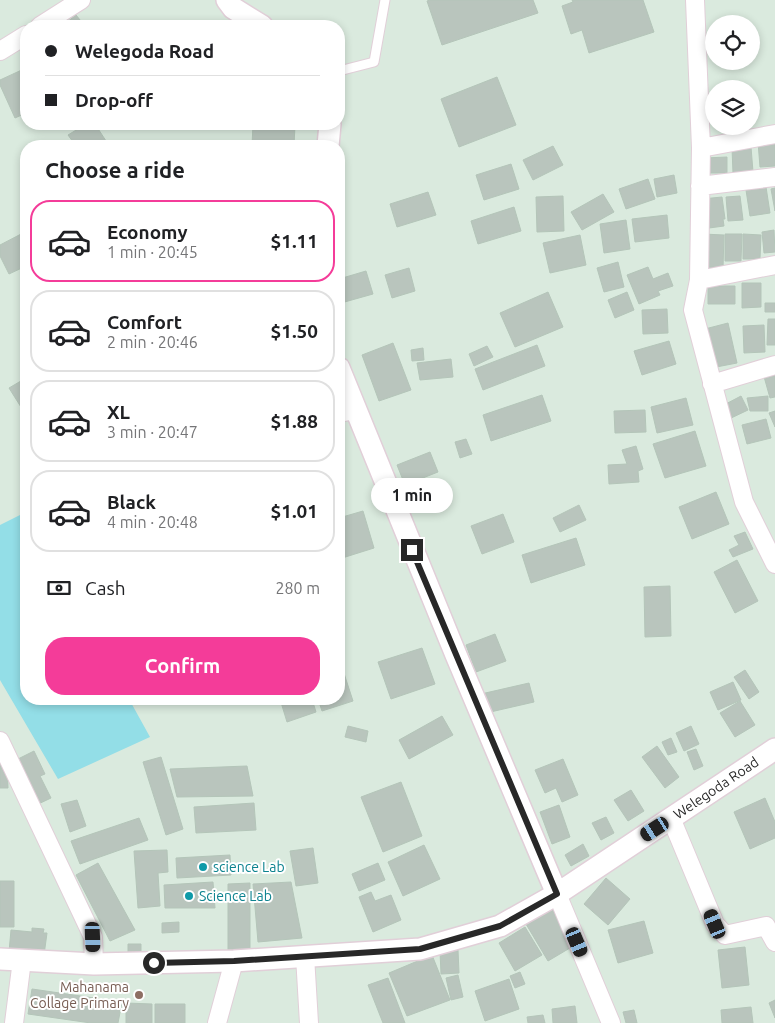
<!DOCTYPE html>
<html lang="en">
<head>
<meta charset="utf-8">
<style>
  :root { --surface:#fff; --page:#f6f6f6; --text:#202124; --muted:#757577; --line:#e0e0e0; --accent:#f43c99 }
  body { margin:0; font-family:Ubuntu,sans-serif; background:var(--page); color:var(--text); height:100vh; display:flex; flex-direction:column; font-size:19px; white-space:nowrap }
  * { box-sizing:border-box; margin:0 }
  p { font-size:16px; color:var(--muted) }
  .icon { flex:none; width:28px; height:28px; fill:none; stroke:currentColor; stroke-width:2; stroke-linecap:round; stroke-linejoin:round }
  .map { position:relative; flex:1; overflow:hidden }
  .panel { position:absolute; left:20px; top:140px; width:325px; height:565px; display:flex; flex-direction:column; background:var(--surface); border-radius:20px; box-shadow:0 2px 8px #0003 }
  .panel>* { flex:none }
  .hud { position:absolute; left:20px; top:20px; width:325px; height:110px; border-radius:20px; box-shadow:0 2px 8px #0003; display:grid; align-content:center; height:110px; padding:0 25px; background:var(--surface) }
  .buttons { position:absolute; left:705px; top:15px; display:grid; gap:10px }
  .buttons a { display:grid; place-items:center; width:55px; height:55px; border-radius:50%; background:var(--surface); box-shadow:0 2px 8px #0003; font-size:25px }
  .end { position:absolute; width:22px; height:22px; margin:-11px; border:6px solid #282828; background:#fff; box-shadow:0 0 0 2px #fff }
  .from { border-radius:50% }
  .bubble { position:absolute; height:35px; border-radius:18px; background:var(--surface); box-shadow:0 2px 8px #0003; font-size:16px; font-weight:700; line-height:35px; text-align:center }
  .car { position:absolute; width:15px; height:30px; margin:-15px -8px; border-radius:6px; box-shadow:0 0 4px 1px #0007; background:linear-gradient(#222 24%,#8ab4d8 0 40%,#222 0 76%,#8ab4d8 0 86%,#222 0) }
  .hud b { display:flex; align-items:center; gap:18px; height:48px; font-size:19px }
  .hud b+b { border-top:1px solid var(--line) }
  .hud i { width:12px; height:12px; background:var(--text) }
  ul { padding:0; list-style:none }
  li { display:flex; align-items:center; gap:15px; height:82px; margin:0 10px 8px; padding:0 15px; border:2px solid var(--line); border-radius:20px }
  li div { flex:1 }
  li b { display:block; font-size:19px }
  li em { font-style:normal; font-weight:700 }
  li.selected { border-color:var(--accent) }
  li>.icon { width:45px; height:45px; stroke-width:1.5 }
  h2 { padding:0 25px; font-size:22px; line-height:60px }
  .pay { display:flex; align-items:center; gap:12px; height:55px; padding:0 25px; font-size:19px }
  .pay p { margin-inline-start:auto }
  .cta { display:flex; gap:10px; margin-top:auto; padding:10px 25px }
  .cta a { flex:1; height:58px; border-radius:20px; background:var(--accent); color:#fff; font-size:20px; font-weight:700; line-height:58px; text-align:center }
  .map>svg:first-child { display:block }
  .pitch { fill:#93dee7 }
  .building { fill:#b9c5bd; stroke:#b4c5b9 }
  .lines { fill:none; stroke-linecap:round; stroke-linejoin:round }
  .service-casing { stroke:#e1cfd8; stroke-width:11 }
  .minor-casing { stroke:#e1cfd8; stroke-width:20 }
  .tertiary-casing { stroke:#e1cfd8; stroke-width:24 }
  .service { stroke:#fff; stroke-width:9 }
  .minor { stroke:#fff; stroke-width:18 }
  .tertiary { stroke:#fff; stroke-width:21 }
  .route { stroke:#282828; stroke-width:6 }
  .culture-dot { fill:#0f9aa8; stroke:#fff; stroke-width:2 }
  .education-dot { fill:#8d6e63; stroke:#fff; stroke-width:2 }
  .labels { text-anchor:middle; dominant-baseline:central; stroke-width:4; stroke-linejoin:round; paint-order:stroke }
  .street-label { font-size:14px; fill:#282828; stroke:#fff }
  .culture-label { font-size:14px; fill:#0d838f; stroke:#fff; text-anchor:start }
  .education-label { font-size:14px; fill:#785e54; stroke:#fff; text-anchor:end }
</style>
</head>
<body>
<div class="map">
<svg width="775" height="1023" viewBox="0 0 775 1023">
  <rect width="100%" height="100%" fill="#daeade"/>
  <path class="pitch" d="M24,513L26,699H129L150,737L58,779L0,680V525Z"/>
  <path class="building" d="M430,0H533L538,13L442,45L427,1Z
    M572,0H643L654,32L589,53L582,30L571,34L562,6L573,2Z
    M76,15L85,26H62Z
    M26,68V113L15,118L0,85V80Z
    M497,77L516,125L459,147L441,99Z
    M86,124H95L108,144L76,146L68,135Z
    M253,124L295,125L294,146H252Z
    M775,141V166L760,167L758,142Z
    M553,146L563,165L533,180L523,160Z
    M751,147L753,172L733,173L732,148Z
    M727,157V173H706L705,158Z
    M511,164L519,189L484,200L476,175Z
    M674,175L677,193L657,197L654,179Z
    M648,179L655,199L626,209L619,189Z
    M766,187L770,213L750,216L746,190Z
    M775,188V211L771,189Z
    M428,192L436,215L397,227L390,204Z
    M603,194L614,212L582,230L571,212Z
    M563,196L564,231L537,232L536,197Z
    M740,196L743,220L728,221L726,197Z
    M722,197L725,219H723L724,226L709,228L702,199Z
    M514,207L521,231L478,244L471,221Z
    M667,215L669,238L635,242L632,219Z
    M626,220L630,249L604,253L600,224Z
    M774,230L775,252L764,253L762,232Z
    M23,233L26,240V266L9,274L0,256V245Z
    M703,234L724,235L723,268L703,267Z
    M725,234H742L741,261H725Z
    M743,234L761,235L760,259H743Z
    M580,235L586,265L550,273L543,243Z
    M618,262L624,287L604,292L597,268Z
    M648,267L653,279L668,273L673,286L658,291L660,295L639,304L627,275Z
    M409,268L415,291L392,298L385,275Z
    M366,271L373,294L341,303L339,279Z
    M742,283H761V307L742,308Z
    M708,286H735V304H708Z
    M548,292L563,327L515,347L500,313Z
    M627,292L634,310L615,318L608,300Z
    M765,303H775V312H765Z
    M667,309L668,333L643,334L642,310Z
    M768,319H775V345H767Z
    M728,323L737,363L711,368L705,329Z
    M764,325L765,352L744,353L743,326Z
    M669,341L676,364L642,375L634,351Z
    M393,343L411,390L379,401L362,355Z
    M537,345L545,366L483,390L475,369Z
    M487,346L493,357L474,366L469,354Z
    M423,348L424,360L412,361L411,350Z
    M451,359L453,377L420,380L417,363Z
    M775,369V397L770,398L763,373Z
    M26,378V415L9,388Z
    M542,395L551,421L491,441L483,415Z
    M741,396L748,410L729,419L722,406Z
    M768,396V411H750L747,398Z
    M686,398L693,425L657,433L651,407Z
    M645,410L646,432L615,433L614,411Z
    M775,411V427L769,413Z
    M766,419L771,438L747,444L742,425Z
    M695,431L706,466L665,478L653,444Z
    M466,439L472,454L460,458L455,442Z
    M636,446L643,469L638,471L639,482L609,484L608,465L627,464L622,450Z
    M430,452L438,472L405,485L397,465Z
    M716,492L729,524L692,539L679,507Z
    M579,505L586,520L560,532L553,518Z
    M363,511L374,548L339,559V518Z
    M503,514L514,542L482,554L471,526Z
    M745,532L753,549L733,557L729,550L739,545L734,536Z
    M576,538L585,565L531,583L522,555Z
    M737,560L758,601L735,613L714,572Z
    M670,586L671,636L645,637L644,587Z
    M495,634L506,661L476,672L466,645Z
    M422,648L435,684L391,699L378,662Z
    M339,658L353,701L322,711L318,699H339Z
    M745,670L759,692L749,699L734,677Z
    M733,682L741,700L718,710L710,692Z
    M529,683L534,702L486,713L481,694Z
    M280,699H312L316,712L287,722Z
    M740,701L755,725L735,737L720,713Z
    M442,716L453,735L409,759L399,740Z
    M348,726L368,731L366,742L345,737Z
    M691,726L699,744L684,751L676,733Z
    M671,738L677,752L668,755L662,742Z
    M657,746L679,777L665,788L642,757Z
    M696,749L703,766L694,770L687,752Z
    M34,751L45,774L40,776L51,798L34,806L14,761Z
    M161,757L183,829L166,835L143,762Z
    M563,759L578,795L562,802L556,788L545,793L535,770Z
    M0,763H7L8,788H0Z
    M247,766L253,796L177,797L170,769Z
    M401,782L422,836L383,852L361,797Z
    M631,790L644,811L628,821L614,800Z
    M765,798L775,822V838L750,849L734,812Z
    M77,800L86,826L70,832L61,804Z
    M254,803L256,830L196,833L194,807Z
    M559,805L570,837L552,844L540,812Z
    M606,817L614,833L601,840L592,823Z
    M139,818L148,840L80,864L71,841Z
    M583,844L589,856L571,866L565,855Z
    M424,845L440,879L403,896L388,862Z
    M313,848L318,883L296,886L290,851Z
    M167,850L168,872L158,873L160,906L138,908L134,851Z
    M230,855L231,875L177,878L176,858Z
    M98,863L135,930L110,941L76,875Z
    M378,863L385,880L359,891L352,874Z
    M606,878L630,899L608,925L584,904Z
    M0,881H14V927H0Z
    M213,882L215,908H165L164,885Z
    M291,882L302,938L258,942L253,884Z
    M250,883V953H228V884Z
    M371,892L375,901L391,895L401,920L373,932L359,897Z
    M553,908L575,945L548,961L526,924Z
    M644,921L653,953L618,963L608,930Z
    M179,922V932L162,933V923Z
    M525,927L542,955L515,971L499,943Z
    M32,928L44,929L43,933H47L44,955L9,952L11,930L32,932Z
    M128,944H141V953H128Z
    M745,947L749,985L722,988L718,950Z
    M458,950L459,973L441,974L440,951Z
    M432,955L450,1000L407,1016L389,973Z
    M520,972L525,984L515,988L510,976Z
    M458,975L463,997L451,1000L446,978Z
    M388,978L405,1023H383L368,985Z
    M509,979L519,1009L485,1021L475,991Z
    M32,989L122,1002L118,1023H91L28,1014Z
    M775,1000V1018L769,1003Z
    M126,1003L152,1004V1023H126Z
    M155,1004H185V1023H155Z
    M575,1006L577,1023H553L552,1009Z
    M751,1007L753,1023H722L721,1010Z
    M634,1010L637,1023H626L623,1012Z
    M543,1015L545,1023H528L527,1017Z"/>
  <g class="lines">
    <defs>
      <path id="service" d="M339,71L374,62L385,0"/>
      <path id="minor" d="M695,0L701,148L699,280L693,310L744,502L775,564
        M40,26L81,0
        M0,51L26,35
        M701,148L775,134
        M700,186L775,177
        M699,280L775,265
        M712,384L775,365
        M339,413L355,410
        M0,741L93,937L94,964
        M671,818L715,924L725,935L766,926L775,942
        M557,894L611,1023
        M305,956L309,1023
        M14,1023L22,960
        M217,1023L234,961"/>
      <path id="tertiary" d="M227,0L233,8L262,26
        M328,146L330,124
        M339,368L456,655L557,894
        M0,959L94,964L234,961L420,949L500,926L557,894L775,749"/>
    </defs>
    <use href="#service" class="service-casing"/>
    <use href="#minor" class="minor-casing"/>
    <use href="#tertiary" class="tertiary-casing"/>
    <use href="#service" class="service"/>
    <use href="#minor" class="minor"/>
    <use href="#tertiary" class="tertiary"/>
  </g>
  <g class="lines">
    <path class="route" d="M154,963L234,961L420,949L500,926L557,894L412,550"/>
  </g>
  <g class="culture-dot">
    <circle cx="203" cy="867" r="5"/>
    <circle cx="189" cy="896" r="5"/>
  </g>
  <circle class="education-dot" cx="139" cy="995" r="5"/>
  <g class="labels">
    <g class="street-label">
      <text transform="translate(716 788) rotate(-34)">Welegoda Road</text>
    </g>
    <g class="culture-label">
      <text x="213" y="867">science Lab</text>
      <text x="199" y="896">Science Lab</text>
    </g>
    <g class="education-label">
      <text x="129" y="987">Mahanama<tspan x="129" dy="16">Collage Primary</tspan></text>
    </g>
  </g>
</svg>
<div class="buttons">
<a><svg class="icon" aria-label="locate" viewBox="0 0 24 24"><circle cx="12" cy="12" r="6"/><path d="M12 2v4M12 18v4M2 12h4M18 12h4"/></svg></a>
<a><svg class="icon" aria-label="layers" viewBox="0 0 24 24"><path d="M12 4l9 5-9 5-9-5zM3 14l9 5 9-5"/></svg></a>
</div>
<i class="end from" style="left:154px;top:963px"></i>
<i class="end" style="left:412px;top:550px"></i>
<div class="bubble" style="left:371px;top:478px;width:82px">1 min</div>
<i class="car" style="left:655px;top:829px;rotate:237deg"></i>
<i class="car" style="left:715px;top:924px;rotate:337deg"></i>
<i class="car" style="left:93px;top:937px;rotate:178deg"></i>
<i class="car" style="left:577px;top:942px;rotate:157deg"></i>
<div class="hud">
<b><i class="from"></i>Welegoda Road</b>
<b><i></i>Drop-off</b>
</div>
<section class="panel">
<h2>Choose a ride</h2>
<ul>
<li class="selected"><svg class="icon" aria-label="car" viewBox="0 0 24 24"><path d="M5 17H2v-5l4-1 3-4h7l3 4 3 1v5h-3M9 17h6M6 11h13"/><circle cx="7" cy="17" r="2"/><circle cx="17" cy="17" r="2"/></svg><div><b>Economy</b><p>1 min · 20:45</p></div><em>$1.11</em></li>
<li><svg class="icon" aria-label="car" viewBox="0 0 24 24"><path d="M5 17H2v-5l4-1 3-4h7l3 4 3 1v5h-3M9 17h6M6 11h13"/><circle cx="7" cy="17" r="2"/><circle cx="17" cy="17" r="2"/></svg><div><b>Comfort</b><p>2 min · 20:46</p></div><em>$1.50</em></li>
<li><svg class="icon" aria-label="car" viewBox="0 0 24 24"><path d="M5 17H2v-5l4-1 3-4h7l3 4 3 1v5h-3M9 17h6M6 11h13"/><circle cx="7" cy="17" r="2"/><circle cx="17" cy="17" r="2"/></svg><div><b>XL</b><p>3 min · 20:47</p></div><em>$1.88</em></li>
<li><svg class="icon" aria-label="car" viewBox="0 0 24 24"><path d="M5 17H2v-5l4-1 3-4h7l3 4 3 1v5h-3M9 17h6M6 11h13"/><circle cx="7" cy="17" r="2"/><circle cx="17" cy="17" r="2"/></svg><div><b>Black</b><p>4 min · 20:48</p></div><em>$1.01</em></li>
</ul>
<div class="pay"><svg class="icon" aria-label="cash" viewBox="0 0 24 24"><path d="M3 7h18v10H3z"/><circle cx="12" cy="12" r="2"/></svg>Cash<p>280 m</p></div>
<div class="cta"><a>Confirm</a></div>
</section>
</div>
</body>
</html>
